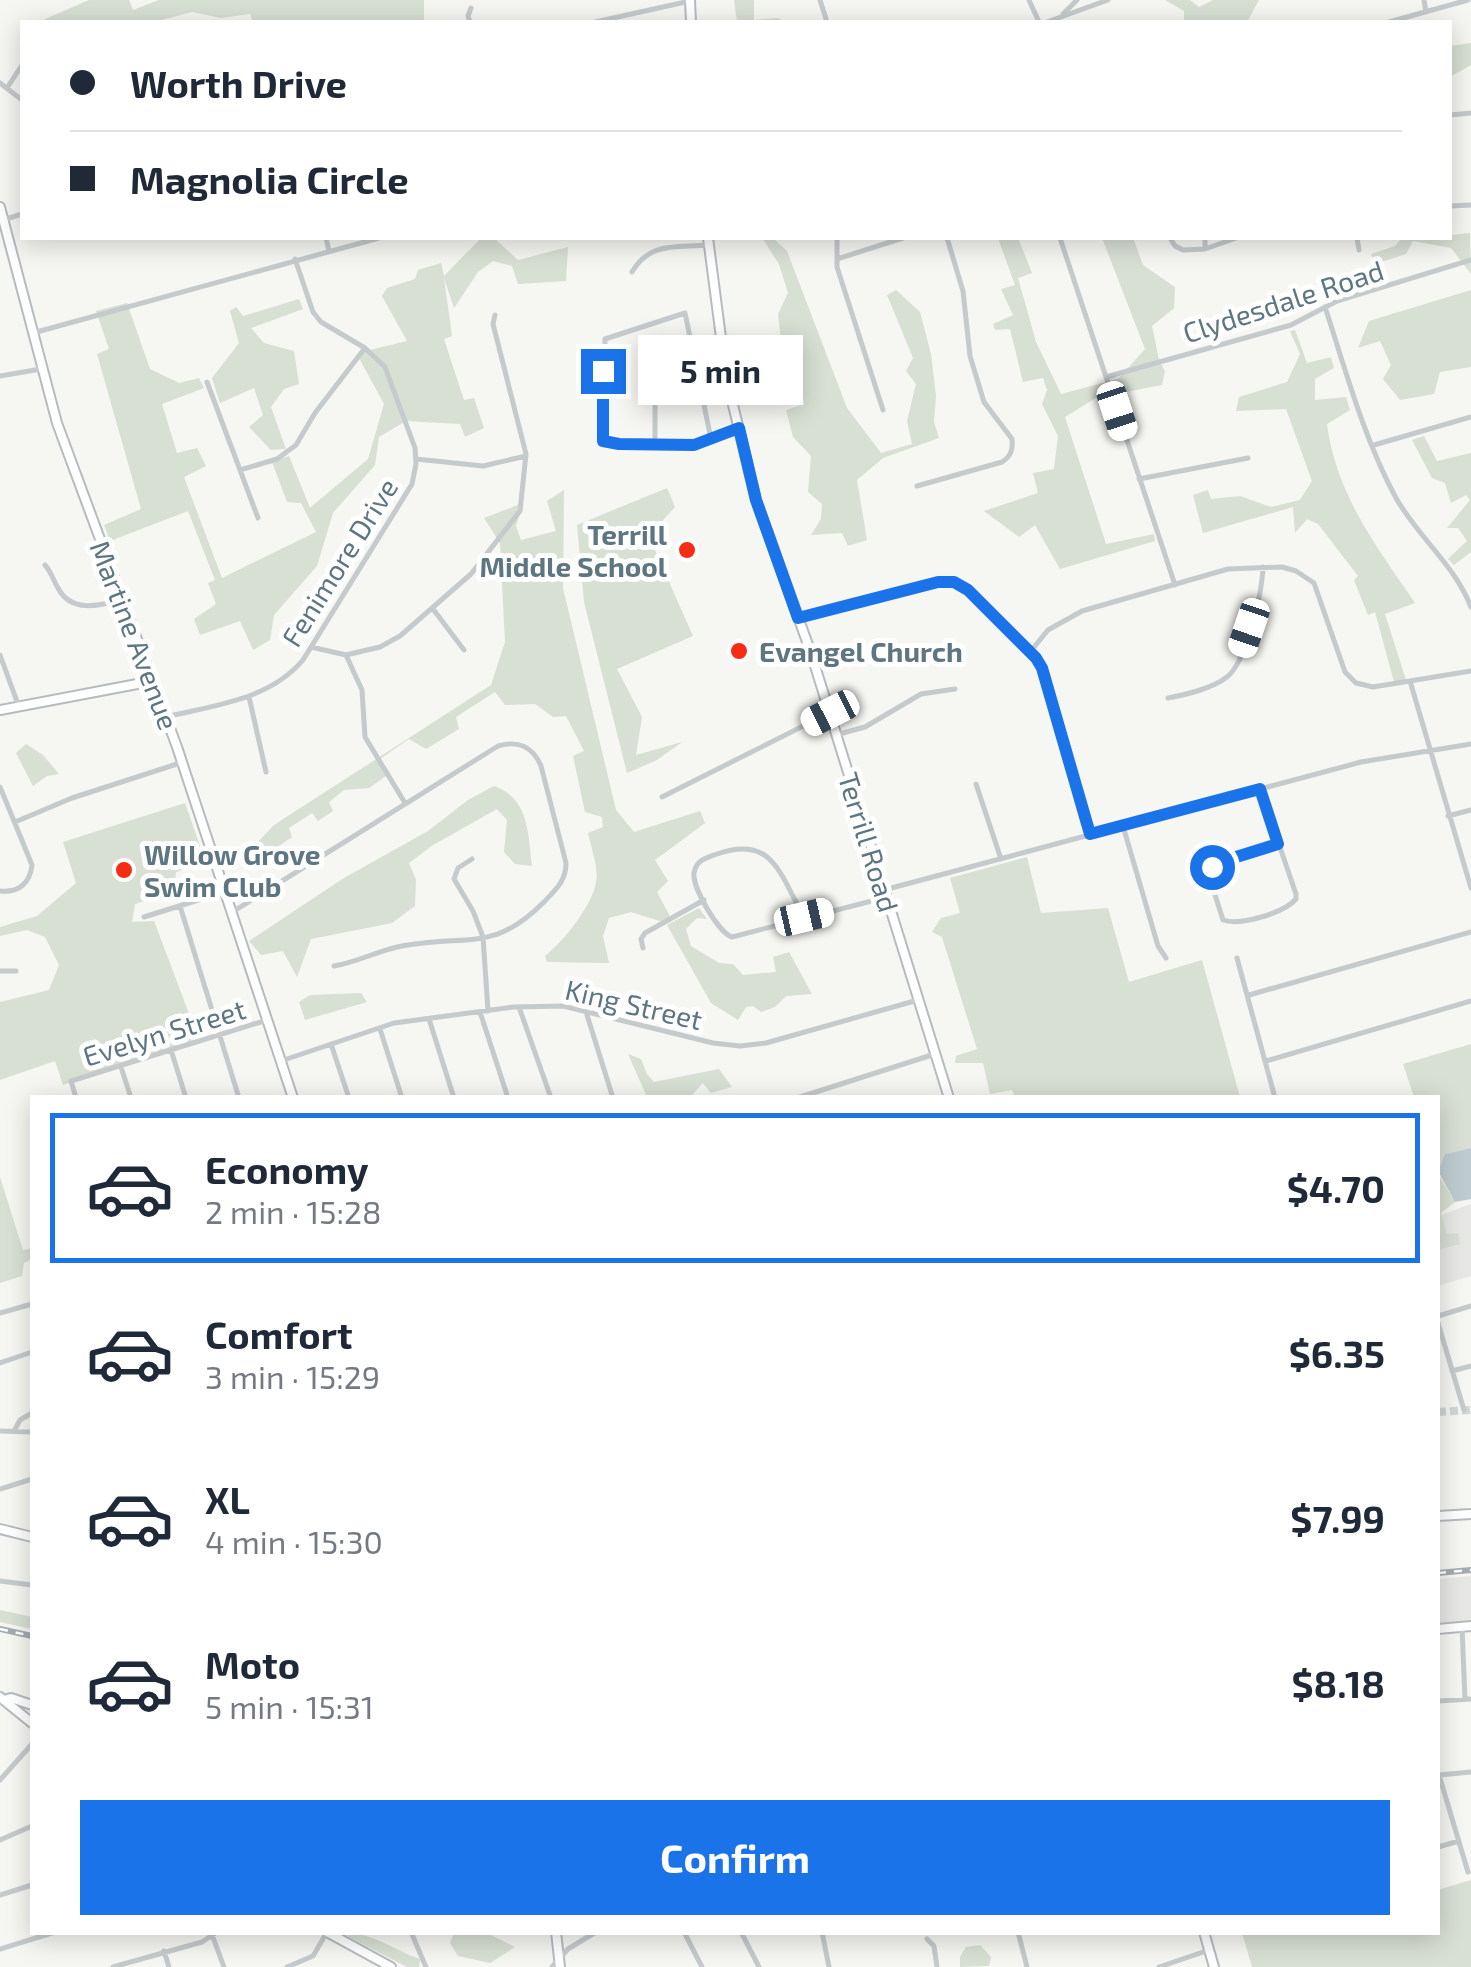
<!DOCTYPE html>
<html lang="en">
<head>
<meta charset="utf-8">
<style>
  :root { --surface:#fff; --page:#f6f6f7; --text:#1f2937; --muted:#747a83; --line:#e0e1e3; --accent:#1a73e8 }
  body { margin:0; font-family:"Exo 2",sans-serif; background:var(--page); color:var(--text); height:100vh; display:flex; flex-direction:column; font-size:38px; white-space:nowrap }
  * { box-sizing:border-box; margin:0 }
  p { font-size:32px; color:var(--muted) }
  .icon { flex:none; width:55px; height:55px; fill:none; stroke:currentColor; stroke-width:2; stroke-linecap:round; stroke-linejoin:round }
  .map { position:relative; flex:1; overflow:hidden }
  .side { position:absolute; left:30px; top:1095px; width:1410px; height:840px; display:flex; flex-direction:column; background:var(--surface); border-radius:0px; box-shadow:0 5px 25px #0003 }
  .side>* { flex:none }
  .banner { position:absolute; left:20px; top:20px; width:1432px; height:220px; border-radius:0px; box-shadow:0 5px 25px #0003; display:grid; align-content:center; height:220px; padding:0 50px; background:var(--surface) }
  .end { position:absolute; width:45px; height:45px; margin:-22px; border:12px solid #1a73e8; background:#fff; box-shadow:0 0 0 5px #fff }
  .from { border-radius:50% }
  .bubble { position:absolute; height:70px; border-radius:0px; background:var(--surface); box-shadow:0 5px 25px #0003; font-size:32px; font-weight:700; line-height:70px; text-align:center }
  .car { position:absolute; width:30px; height:60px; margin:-30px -15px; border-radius:12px; box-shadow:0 0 8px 2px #0007; background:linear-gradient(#fff 24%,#345 0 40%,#fff 0 76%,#345 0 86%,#fff 0) }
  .banner b { display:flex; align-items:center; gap:35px; height:95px; font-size:38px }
  .banner b+b { border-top:2px solid var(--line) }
  .banner i { width:25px; height:25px; background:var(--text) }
  ul { padding:18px 0 0; list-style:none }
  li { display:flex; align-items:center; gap:30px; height:150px; margin:0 20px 15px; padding:0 30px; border:5px solid transparent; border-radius:0px }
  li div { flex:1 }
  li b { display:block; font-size:38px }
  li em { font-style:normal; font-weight:700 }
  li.on { border-color:var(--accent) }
  li>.icon { width:90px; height:90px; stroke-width:1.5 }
  .action { display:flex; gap:20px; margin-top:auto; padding:20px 50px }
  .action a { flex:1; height:115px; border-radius:0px; background:var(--accent); color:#fff; font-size:40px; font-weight:700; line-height:115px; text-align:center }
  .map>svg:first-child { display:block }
  .built { fill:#e7e8e6 }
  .green { fill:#d8dfd3 }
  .water { fill:#beccd0 }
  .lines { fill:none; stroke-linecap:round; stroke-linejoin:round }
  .secondary-tunnel { stroke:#d0d6d6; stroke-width:8; stroke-dasharray:8 4; stroke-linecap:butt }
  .secondary-casing { stroke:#b5bcc0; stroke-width:12 }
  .street { stroke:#c5cacd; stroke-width:5 }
  .secondary { stroke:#fff; stroke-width:8 }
  .rail-casing { stroke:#a3acb0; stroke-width:6 }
  .rail { stroke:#fff; stroke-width:2.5; stroke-dasharray:8; stroke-linecap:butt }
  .route { stroke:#1a73e8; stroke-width:12 }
  .poi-dot { fill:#f52d14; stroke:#fff; stroke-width:4 }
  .labels { text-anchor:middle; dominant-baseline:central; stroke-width:10; stroke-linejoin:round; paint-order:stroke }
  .street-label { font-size:28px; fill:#5e7681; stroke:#fff }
  .poi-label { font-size:28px; font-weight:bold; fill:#5e7681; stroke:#fff; text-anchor:start }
</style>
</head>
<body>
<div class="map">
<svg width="1471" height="1967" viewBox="0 0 1471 1967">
  <rect width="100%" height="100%" fill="#f6f6f2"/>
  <path class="built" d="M1471,1204V1276L1438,1286V1216Z
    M1471,1576V1624L1438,1626V1579Z"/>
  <path class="green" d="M89,0H129L133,10L159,0H424V20L443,22H253L250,14L221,18L192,12L154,22H46L45,19Z
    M734,0H754V20L778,18L785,22H737Z
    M1165,0H1190L1199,7L1213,0H1259L1247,22H1184V11Z
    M1471,43V65L1450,77V46Z
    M1470,233L1471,274L1451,248L1413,241L1406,254L1375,264L1371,254L1395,246L1402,238H1450V235Z
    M481,238H494L518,260L568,247L566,281L518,284L512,266L493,261L478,272L454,308L444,278L452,336L444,339L464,400L474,398L484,428L465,437L460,424L406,421L379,437L375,465L333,513L317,566L274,615L270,640L253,650L240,621L200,635L194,619L216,604L208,583L215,580L188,511L110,541L104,525L141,509L97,354L109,349L96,311L127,303L150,369L179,383L199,378L204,388L162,404L177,453L197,448L206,466L184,477L222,578L316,532L301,503L287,502L272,462L289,456L310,508L368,459L384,404L359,358L366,351L407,341L382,296L387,288L415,279L418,270L441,263L444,276Z
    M762,238H773L787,251L847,408L881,453L912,444L907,421L916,384L906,371L913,358L887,295L896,290L920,312L931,354L936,396L934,422L939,438L883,458L857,480L867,540L848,546L842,533L811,535L821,519L822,504L808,492L811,456L793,437L786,410L804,404L791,357L783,358L778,314L788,293L779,264Z
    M998,238H1018L1032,273L1018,278L1036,342L1061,394L1118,379L1145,349L1102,238H1133L1143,265L1175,287L1174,308L1152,326L1159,360L1165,371L1162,385L1121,393L1112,388L1065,417L1106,544L1154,534L1155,541L1060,569L1035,525L1019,537L984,511L1038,493L1033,473L1054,469L1058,436L1042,404L1047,390L1043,378L1023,382L1010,329L995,330L993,324L1013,315L1001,289L1015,285Z
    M1471,290V367L1440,372L1434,394L1400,400L1383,379L1391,365L1380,341L1358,348L1369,321Z
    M299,299L303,309L251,328L264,343L294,351L299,384L284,389L271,407L286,449L271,450L249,427L263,415L254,388L220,403L212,378L239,343L230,311L236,307L243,316Z
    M1295,330L1307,363L1331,357L1334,368L1315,379V400L1346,397L1350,410L1327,424C1336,494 1376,546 1415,603L1385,614L1406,680L1394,682L1375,612L1368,615L1354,580L1358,576L1318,524L1307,519L1295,533L1293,507L1203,533L1193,495L1208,490L1211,499L1240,496L1271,507L1300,500L1312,481L1286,409L1236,411L1239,397L1287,382L1300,354L1290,331Z
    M1424,436L1437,461L1471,453V552L1454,565L1448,559L1467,541L1458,528H1447L1470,500L1466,495L1451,503L1445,483L1432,478L1412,440Z
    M667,488L675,507L663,520L668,540L654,548L693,636L617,669L642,717L636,755L682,742L657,760L627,773L584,602L577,525Z
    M564,490L563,588L616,810L634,832L700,811L705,823L655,860L668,881L657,892L671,918L663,922L631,912L609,918L603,936L609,963L547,962L545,956C562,943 593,905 596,882C599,868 591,848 588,833L603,827L602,817L585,812L573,756L584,751L566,716L553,717L535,704L505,705L495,692L456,717L459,729L426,749L409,739L380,759L390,773L369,788L344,790L329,802L333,811L318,821L312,813L289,828L292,837L263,857L254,846L274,825L491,685L505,642L500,543L484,518L523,503L516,526L521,540L556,531L547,501Z
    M26,744L43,755L59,774L47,776L33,786L16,753Z
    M494,786C529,798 528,834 532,866L515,864L504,852L507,820L497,809L433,845L409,863L416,880L415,906L392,923L311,939L297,977L283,951L261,955L249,941L344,878L428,831L468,800Z
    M185,803L206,863L176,872L174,891L135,904L132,922L154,921L199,1040L63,1085L55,1061L0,1080V1002L49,990L59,965L45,937L27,930L0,936V927L37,916L76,883L63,842Z
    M1027,857L1041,913L1108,908L1129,982L1202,960L1240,1097H1015L1012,1090L990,1094L983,1063H955L956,1056L977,1049L942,937L932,932L941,918L960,913L950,878Z
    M699,908L707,919L697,918L686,929L691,946L719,963L733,964L743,975L776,972L773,957L789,952L812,994L786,996L775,1007L761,1012L753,1006L746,1007L738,1020L711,1003L667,925Z
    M361,993L367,1002L305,1020L299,1002L310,995Z
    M1471,1044V1148L1445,1154L1438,1171V1098L1414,1097L1403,1064Z
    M628,1054L641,1059L647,1074L654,1082L719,1069L732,1087L711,1093L703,1083L690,1097H647Z
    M1438,1174L1455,1202L1441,1213L1447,1234L1458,1233L1460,1244L1438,1250Z
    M0,1177L23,1250L32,1248V1259L24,1263L22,1276L0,1283Z
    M0,1610L32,1617V1629L0,1622Z
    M1471,1880V1967H1252L1242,1933L1438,1932V1890Z
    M345,1933C371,1932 394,1950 420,1959L419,1967H407L345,1935Z
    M454,1933H487L515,1947L490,1963L458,1956L450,1943Z
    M980,1945L991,1957L989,1966L960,1967V1957L966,1947Z"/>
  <path class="water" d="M1471,1148V1199L1455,1202L1438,1171L1445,1154Z"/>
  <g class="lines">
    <path class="secondary-tunnel" d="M1438,1412L1471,1410"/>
    <defs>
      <path id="secondary" d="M690,0L691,22
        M0,207L57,423L177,747L293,1098
        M708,238L726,376L756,500L811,653L949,1098
        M0,710L153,681
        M1438,1516L1471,1514
        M0,1529L32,1537
        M1438,1629L1471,1626
        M0,1697L32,1723
        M4,1700L11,1698L32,1705
        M327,1932L391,1967
        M556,1932L560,1967
        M1204,1932L1214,1967"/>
    </defs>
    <use href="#secondary" class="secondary-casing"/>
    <path class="street" d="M820,0L827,22
      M1029,0L1039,22
      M1424,0L1426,12
      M1063,14L1077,0
      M470,22L468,16L471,8
      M595,22L690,1
      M1047,22L1108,0
      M1389,22L1468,0
      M0,83L22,100
      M7,88L22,65
      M1450,115L1471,113
      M1450,206L1471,205
      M3,220L22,214
      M326,238L329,251
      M837,238V267L883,410
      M1060,238L1175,585
      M1170,238L1175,246L1183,250L1205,249V238
      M1357,238L1359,250
      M1205,249L1236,238
      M837,259L903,238
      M632,272C650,241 676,248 709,245
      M1325,307C1346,371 1364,439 1396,498C1418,537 1454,564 1471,607
      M33,333L379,238
      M692,355L682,360L686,374L698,375
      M696,366L724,359
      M0,376L41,369
      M1106,377L1291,325L1337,301L1471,260
      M207,382L258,518
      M711,439L685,313L605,339L603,441L694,445L739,428
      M655,445V399
      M1374,445L1471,417
      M416,459L483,466L526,456
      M240,470L277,459L296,445L315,413L365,348
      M1139,479L1248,458
      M917,486L1002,462C1011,456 1013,450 1012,439L984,402L970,356L963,291L947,238
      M45,565C52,573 53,580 58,588C71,613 99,606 121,600
      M433,609L464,650
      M799,618L935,582H950L968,590L1036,658L1042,668L1090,835
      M311,647L346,655L380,647L400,636L471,574L520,511L526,454L493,324L495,315
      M1030,652L1048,630L1082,611L1228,569L1282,567L1296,571L1314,583L1345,672L1356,683L1373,687L1471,671
      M0,655L19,707
      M346,655L362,690L365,737L405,803
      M1410,681L1471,888
      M249,697L266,772
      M1168,698C1186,695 1213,688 1227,677C1247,661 1262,592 1263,567
      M166,717C215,705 269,700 303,660L412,484L416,464L415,448L385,367L365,348L321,322L313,312L295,259
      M836,735L865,727L921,694L955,689
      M976,784L1001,859
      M0,787L32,865C30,883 19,893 0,891
      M1260,789L1296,894V899C1284,913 1240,926 1223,920L1210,879L1212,867L1278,843
      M662,797L829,713
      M1448,816L1471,810
      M15,822L72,798L183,762
      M1123,826L1158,946L1166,958
      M472,859L458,868L454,879L473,911L483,937L488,1011
      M884,890L1361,762L1471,744
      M180,906L239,1098
      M234,911L498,746C518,740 533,747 541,766L566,863C566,881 556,889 544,902C495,951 471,935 408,945C383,948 359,962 334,966
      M144,917L224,892
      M804,917C780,875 773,834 717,854C706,858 696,860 694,873C692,888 719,933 732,937L887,897
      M643,948L641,939L645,933L704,900
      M1237,958L1275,1098
      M0,971H16
      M1249,995L1471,932
      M519,1007L551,1098
      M480,1012L508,1098
      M587,1015L613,1098
      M429,1019L454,1098
      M380,1029L402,1098
      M331,1044L349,1098
      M171,1050L186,1098
      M281,1061L394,1023L514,1007L563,1006L713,1043L740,1046L766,1043L918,1000
      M1266,1061L1471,1001
      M121,1067L131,1098
      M76,1098L71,1081L267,1020
      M797,1098L935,1054
      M0,1313L32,1304
      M1438,1316L1471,1306
      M1438,1323L1464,1410
      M0,1363L32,1352
      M1452,1371L1471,1366
      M0,1431L32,1432
      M14,1431L20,1420L32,1413
      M0,1489L32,1479
      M0,1581L32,1585
      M1462,1627L1465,1699
      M1438,1701L1471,1699
      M1439,1775L1468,1872
      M1439,1775L1471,1772
      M0,1780L32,1744
      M0,1840L32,1826
      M1438,1847L1459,1841
      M0,1895L32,1885
      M211,1932L224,1967
      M411,1932L426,1967
      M684,1932L702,1967
      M741,1932L759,1967
      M822,1932L829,1967
      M1018,1932L1027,1967
      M927,1939L934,1946L937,1967
      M0,1949L55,1932
      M164,1951L169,1967
      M113,1967L202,1942L217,1932
      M287,1967L313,1956L327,1932
      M552,1967L568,1949L596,1932
      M1159,1967L1209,1950"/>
    <use href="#secondary" class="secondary"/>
    <defs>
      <path id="rail" d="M1438,1573L1471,1570
        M0,1629L32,1636"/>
    </defs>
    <use href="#rail" class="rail-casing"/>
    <use href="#rail" class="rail"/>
  </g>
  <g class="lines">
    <path class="route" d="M603,371V441L619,444L694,445L739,428L756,500L798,618L938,582H954L968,590L1036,658L1042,668L1090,834L1260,789L1278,844L1220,862L1212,867"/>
  </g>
  <g class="poi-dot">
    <circle cx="687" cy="550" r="10"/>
    <circle cx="739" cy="651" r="10"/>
    <circle cx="124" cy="870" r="10"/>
  </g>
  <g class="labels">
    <g class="street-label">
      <text transform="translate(1283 301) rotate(-18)">Clydesdale Road</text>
      <text transform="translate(339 562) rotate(-58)">Fenimore Drive</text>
      <text transform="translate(135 635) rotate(69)">Martine Avenue</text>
      <text transform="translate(869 842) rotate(73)">Terrill Road</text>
      <text transform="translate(634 1004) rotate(13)">King Street</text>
      <text transform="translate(164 1032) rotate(-17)">Evelyn Street</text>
    </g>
    <g class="poi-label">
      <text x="667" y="534" text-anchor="end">Terrill<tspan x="667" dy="32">Middle School</tspan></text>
      <text x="759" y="651">Evangel Church</text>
      <text x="144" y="854">Willow Grove<tspan x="144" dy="32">Swim Club</tspan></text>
    </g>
  </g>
</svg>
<i class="end from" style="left:1212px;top:867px"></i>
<i class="end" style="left:603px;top:371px"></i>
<div class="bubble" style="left:638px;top:335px;width:165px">5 min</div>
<i class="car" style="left:1117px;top:411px;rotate:162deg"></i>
<i class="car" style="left:1249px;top:628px;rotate:199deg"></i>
<i class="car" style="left:830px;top:713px;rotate:243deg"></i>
<i class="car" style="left:804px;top:917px;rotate:77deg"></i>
<div class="banner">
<b><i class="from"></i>Worth Drive</b>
<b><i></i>Magnolia Circle</b>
</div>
<section class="side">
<ul>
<li class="on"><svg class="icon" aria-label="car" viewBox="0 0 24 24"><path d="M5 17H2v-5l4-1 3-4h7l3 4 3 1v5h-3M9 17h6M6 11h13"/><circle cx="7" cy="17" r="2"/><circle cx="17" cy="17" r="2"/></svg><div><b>Economy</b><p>2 min · 15:28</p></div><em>$4.70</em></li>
<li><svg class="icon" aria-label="car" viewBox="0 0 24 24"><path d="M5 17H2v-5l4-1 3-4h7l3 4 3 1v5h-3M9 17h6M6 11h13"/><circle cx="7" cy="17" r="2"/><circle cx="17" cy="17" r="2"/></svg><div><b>Comfort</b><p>3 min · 15:29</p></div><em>$6.35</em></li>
<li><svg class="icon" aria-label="car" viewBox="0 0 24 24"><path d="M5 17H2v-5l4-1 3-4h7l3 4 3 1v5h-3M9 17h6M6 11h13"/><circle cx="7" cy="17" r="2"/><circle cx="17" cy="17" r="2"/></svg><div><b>XL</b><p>4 min · 15:30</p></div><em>$7.99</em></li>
<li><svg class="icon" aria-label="car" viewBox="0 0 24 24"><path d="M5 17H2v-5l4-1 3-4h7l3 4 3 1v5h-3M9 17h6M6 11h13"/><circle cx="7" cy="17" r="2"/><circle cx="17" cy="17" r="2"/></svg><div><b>Moto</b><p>5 min · 15:31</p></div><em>$8.18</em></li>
</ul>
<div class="action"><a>Confirm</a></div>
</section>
</div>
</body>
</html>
